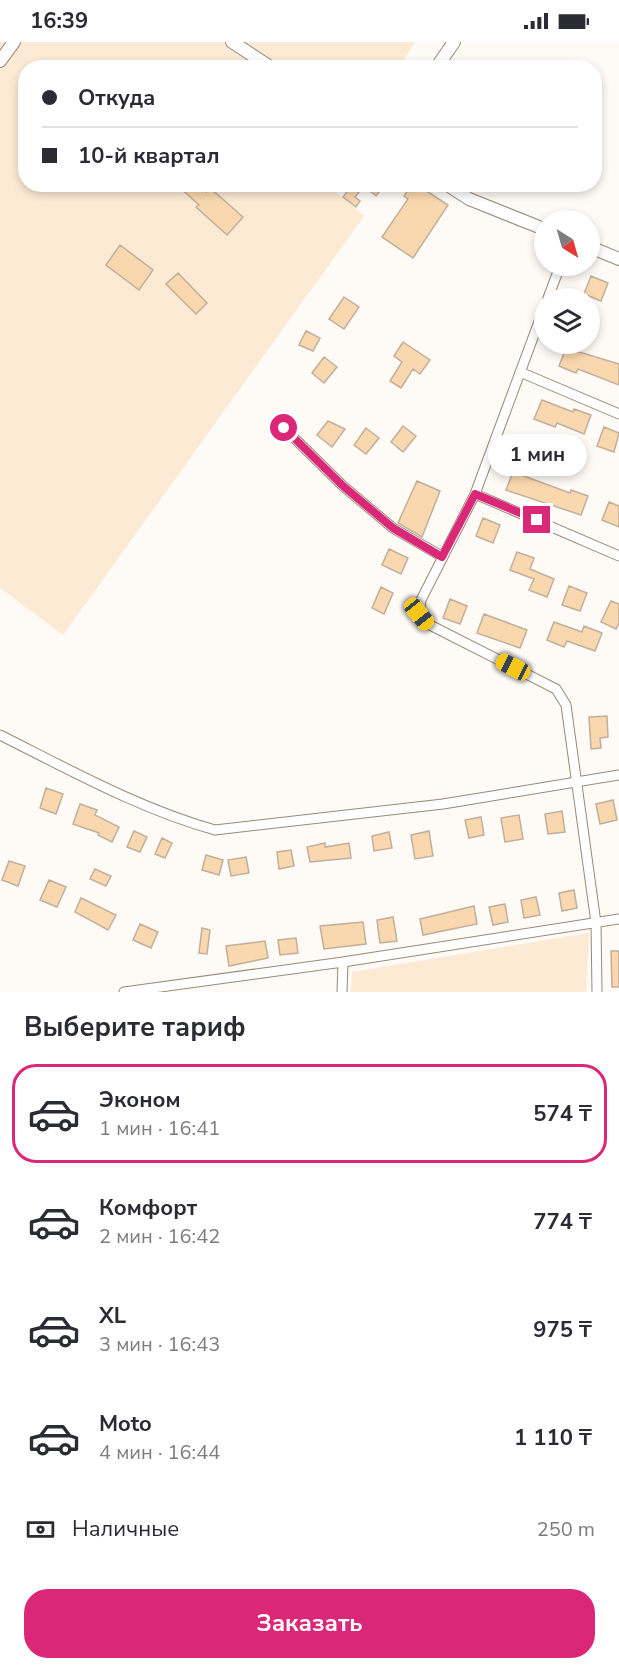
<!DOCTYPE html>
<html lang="ru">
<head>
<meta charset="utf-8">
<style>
  :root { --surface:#fff; --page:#f2f2f3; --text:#2b2b33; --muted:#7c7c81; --line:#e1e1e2; --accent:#db2777 }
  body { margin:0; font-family:"Nunito Sans",sans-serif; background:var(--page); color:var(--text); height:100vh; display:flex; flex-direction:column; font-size:22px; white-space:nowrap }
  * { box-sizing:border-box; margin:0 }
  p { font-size:20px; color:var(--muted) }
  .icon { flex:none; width:33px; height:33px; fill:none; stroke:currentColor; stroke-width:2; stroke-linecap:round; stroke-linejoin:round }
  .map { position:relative; height:950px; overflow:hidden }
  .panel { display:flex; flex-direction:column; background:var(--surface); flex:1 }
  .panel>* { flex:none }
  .banner { position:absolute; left:18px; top:18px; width:584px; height:132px; border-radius:24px; box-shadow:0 3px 9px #0003; display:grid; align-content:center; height:132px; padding:0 24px; background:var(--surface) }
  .needle { width:39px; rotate:143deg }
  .controls { position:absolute; left:534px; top:168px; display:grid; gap:12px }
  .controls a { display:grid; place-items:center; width:66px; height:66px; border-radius:50%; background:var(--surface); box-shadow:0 3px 9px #0003; font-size:30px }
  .end { position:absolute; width:27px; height:27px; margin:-14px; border:8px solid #db2777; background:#fff; box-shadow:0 0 0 3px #fff }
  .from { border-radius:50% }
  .bubble { position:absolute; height:42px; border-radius:21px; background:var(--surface); box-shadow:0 3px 9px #0003; font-size:20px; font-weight:700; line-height:42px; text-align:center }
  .car { position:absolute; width:18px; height:36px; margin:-18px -9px; border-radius:8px; box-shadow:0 0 4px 2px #0007; background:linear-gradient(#f5c518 24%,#345 0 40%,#f5c518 0 76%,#345 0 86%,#f5c518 0) }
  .banner b { display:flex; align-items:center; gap:21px; height:57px; font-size:22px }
  .banner b+b { border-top:2px solid var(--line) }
  .banner i { width:15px; height:15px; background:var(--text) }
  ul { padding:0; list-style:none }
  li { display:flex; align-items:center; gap:18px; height:99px; margin:0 12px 9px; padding:0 12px; border:3px solid transparent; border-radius:24px }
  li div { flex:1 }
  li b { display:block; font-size:22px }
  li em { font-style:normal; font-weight:700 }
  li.active { border-color:var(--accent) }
  li>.icon { width:54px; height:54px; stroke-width:1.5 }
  h2 { padding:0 24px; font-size:27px; line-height:72px }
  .pay { display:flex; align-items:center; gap:15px; height:66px; padding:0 24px; font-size:22px }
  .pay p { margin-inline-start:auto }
  .button { display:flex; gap:12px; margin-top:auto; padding:12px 24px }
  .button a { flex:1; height:69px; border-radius:24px; background:var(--accent); color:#fff; font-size:24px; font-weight:700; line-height:69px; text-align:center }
  .status { display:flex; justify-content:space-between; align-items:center; height:42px; padding:0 30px; background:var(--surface); direction:ltr }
  .status svg { height:16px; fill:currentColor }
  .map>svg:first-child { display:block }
  .built { fill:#fdead4 }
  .building { fill:#fad8af; stroke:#c0af9a; stroke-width:1.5 }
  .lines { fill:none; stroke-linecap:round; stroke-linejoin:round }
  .minor-casing { stroke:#9a8975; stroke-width:11 }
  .tertiary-casing { stroke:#9a8975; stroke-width:14 }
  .minor { stroke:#fff; stroke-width:9 }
  .tertiary { stroke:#fff; stroke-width:12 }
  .route { stroke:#db2777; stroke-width:8 }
</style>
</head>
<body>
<div class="status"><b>16:39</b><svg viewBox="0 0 49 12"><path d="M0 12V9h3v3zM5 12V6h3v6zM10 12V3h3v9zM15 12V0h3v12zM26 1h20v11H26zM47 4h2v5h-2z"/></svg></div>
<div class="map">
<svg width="619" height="950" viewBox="0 0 619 950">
  <rect width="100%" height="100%" fill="#fefaf6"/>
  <path class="built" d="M0,0H415L399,25L26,26V142L328,143L364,174L63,593L0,546Z
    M589,891L586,950H351L352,930Z"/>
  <path class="building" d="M176,142H198L206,150L210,146L243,175L227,193L196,165L199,163Z
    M353,142H385L376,154L364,144L355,155L360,159L356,165L343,155Z
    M412,142H416L448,163L413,216L382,195L408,157L404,154Z
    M120,203L153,228L139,248L106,223Z
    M178,231L207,261L196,272L166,242Z
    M591,234L608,241L601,259L584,252Z
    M344,255L359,265L344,287L329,277Z
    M306,289L320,296L313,309L299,303Z
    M403,300L430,318L420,332L413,327L401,346L390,339L402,320L394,314Z
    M566,306L619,322V343L578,327L576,331L559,324Z
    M324,315L337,325L324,341L312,331Z
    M542,358L573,370L574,367L591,373L584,392L557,381L555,385L534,377Z
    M328,379L345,387L332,405L317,393Z
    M403,384L416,394L403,410L391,400Z
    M604,385L619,391L614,410L597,404Z
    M366,386L379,396L366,412L354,403Z
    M513,430L570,451L571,448L588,454L581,473L506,448Z
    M417,439L440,449L422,495L398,481Z
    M609,460L619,464V485L602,478Z
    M483,476L500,483L493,501L476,494Z
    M389,507L408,516L401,532L382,523Z
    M517,510L534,516L530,527L554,537L547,555L529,548L534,537L510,528Z
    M569,544L587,551L580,569L562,563Z
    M381,545L393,551L384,572L372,566Z
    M450,557L467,564L460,582L443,576Z
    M611,559L619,562V581L616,587L601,580Z
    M484,572L527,588L520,606L477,591Z
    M554,580L582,590L584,584L602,591L595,609L567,599L564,605L547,598Z
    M607,674L608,695L600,696L601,706L591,707L589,675Z
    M46,746L63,752L56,772L40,766Z
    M613,758L617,778L600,782L596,762Z
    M80,762L97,768L95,773L119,785L112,800L98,793L99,791L73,782Z
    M562,769L565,790L548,792L545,772Z
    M519,773L523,797L505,800L501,776Z
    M481,775L484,793L469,796L465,778Z
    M134,789L147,795L140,810L127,805Z
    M429,789L433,814L415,817L411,793Z
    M389,790L392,806L374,809L372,794Z
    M162,796L172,801L165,816L155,812Z
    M325,801V805L349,801L351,816L310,820L307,805Z
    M291,808L294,824L279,827L277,810Z
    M206,813L223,818L219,833L202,828Z
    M246,815L249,831L231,834L228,818Z
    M9,819L25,824L18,844L2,838Z
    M95,827L111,834L106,844L90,837Z
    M49,838L66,845L57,865L40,858Z
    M574,848L577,866L562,869L559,851Z
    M536,855L540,873L524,876L521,858Z
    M81,856L116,873L108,888L75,870Z
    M505,862L508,880L493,883L489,865Z
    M474,864L477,882L423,893L420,877Z
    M393,875L397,899L380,901L377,878Z
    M363,880L366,902L324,907L320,884Z
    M140,882L158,890L151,906L133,898Z
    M202,886L210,888L207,912L199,911Z
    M296,896L298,911L280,913L278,898Z
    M265,899L268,916L229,924L226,904Z
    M611,909H619V945H612Z"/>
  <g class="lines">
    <defs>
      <path id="minor" d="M548,256L560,224
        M544,266L475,452L421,558L419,572L428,582L556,647L566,663L596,881L597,950
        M520,330L619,372
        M284,386L343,444L393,486L443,515
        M475,452L619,514
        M0,693C70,728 140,767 215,788L443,762L619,733
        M124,950L343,920
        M342,950L343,920L619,877"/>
      <path id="tertiary" d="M232,0L272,26
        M0,19L14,0
        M436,26L454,0
        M446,142L469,157L544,187
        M590,205L619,217"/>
    </defs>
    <use href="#minor" class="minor-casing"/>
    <use href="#tertiary" class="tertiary-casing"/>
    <use href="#minor" class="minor"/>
    <use href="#tertiary" class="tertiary"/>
  </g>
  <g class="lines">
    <path class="route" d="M284,386L343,444L393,486L442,515L475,452L537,478"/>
  </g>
</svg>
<div class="controls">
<a><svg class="needle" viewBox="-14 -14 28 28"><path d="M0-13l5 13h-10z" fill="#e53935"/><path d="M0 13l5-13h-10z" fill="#7c7c81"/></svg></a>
<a><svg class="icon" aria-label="layers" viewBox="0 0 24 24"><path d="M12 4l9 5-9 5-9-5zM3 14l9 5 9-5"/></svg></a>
</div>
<i class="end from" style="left:284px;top:386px"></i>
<i class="end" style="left:537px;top:478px"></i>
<div class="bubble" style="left:488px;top:392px;width:99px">1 мин</div>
<i class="car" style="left:419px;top:572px;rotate:141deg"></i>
<i class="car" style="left:513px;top:625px;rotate:297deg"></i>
<div class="banner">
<b><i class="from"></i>Откуда</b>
<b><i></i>10-й квартал</b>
</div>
</div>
<section class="panel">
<h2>Выберите тариф</h2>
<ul>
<li class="active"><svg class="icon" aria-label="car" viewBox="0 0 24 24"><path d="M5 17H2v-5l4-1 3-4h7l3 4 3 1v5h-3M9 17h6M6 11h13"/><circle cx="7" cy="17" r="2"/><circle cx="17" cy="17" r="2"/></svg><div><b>Эконом</b><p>1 мин · 16:41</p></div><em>574 ₸</em></li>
<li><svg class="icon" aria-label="car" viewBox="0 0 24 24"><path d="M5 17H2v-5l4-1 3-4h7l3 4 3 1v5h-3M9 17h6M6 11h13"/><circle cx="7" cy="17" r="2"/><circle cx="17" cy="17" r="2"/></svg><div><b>Комфорт</b><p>2 мин · 16:42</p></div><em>774 ₸</em></li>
<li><svg class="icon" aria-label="car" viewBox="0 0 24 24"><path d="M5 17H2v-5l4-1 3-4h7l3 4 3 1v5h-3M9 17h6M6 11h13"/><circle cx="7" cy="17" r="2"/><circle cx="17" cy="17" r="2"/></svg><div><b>XL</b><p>3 мин · 16:43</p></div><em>975 ₸</em></li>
<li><svg class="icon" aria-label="car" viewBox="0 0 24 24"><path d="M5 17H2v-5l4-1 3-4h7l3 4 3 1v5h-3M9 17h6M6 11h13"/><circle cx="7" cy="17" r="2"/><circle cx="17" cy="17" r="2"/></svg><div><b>Moto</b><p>4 мин · 16:44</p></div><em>1 110 ₸</em></li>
</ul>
<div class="pay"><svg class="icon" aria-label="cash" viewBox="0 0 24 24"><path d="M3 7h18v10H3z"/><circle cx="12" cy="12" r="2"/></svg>Наличные<p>250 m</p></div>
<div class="button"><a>Заказать</a></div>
</section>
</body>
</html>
